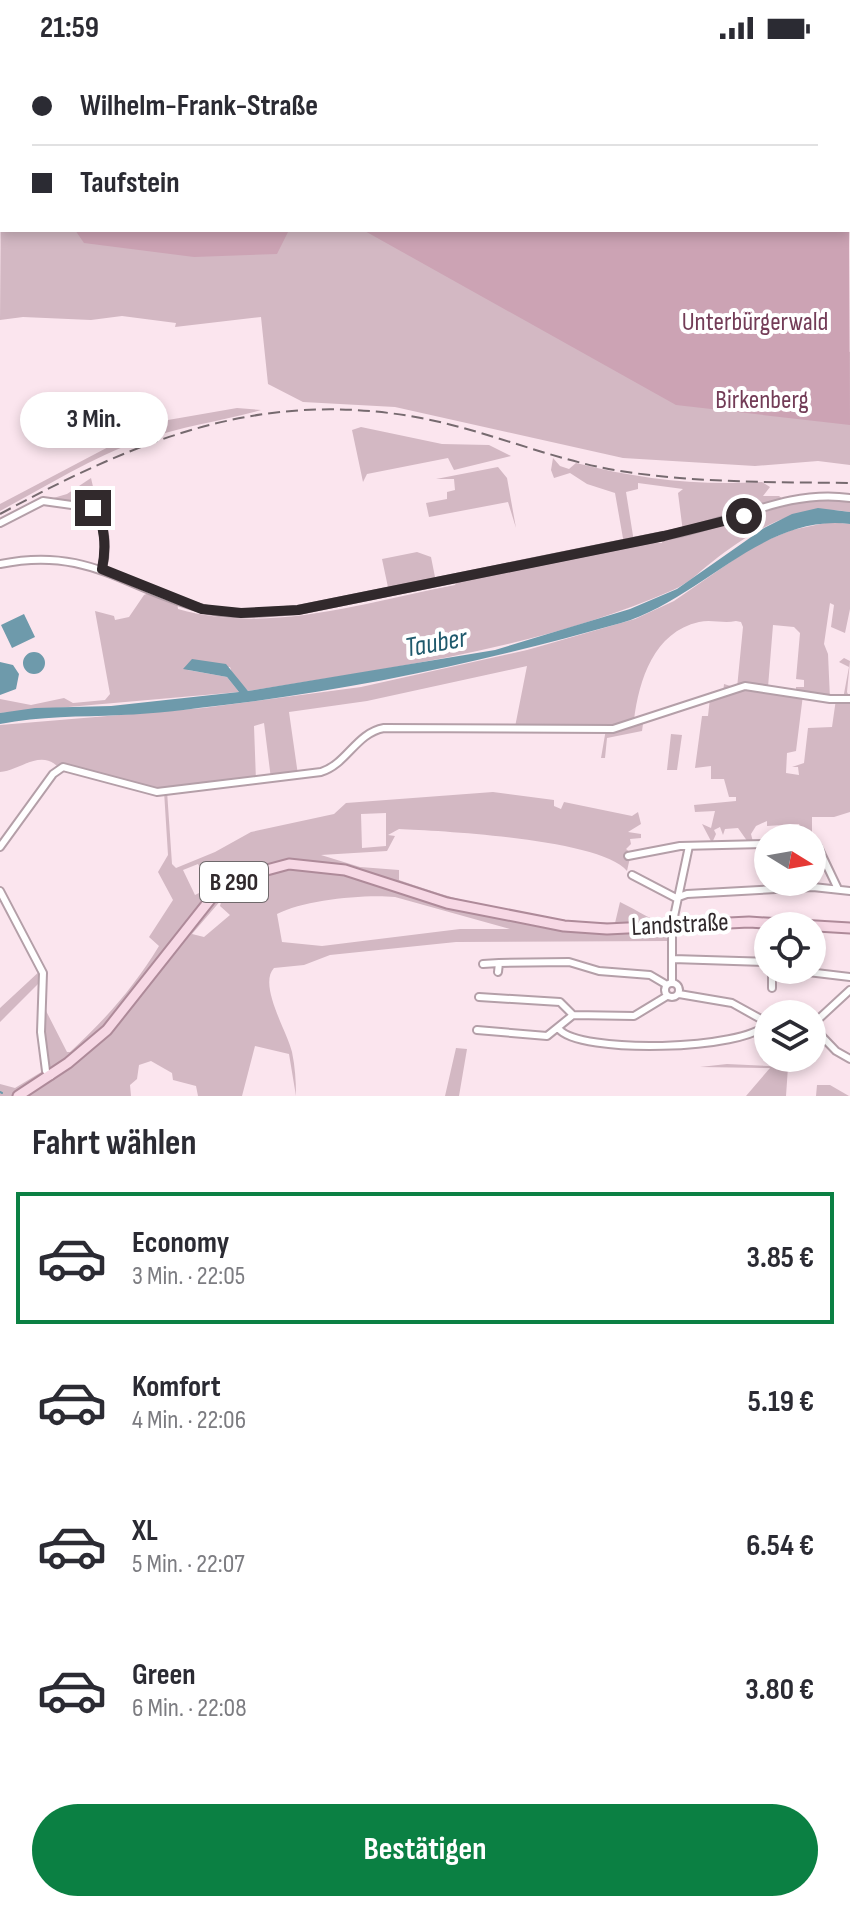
<!DOCTYPE html>
<html lang="de">
<head>
<meta charset="utf-8">
<style>
  :root { --surface:#fff; --page:#f7f7f7; --text:#2b2b33; --muted:#7c7c81; --line:#e1e1e2; --accent:#0b8043 }
  body { margin:0; font-family:"Sofia Sans Condensed",sans-serif; background:var(--page); color:var(--text); height:100vh; display:flex; flex-direction:column; font-size:30px; white-space:nowrap }
  * { box-sizing:border-box; margin:0 }
  p { font-size:26px; color:var(--muted) }
  .icon { flex:none; width:44px; height:44px; fill:none; stroke:currentColor; stroke-width:2; stroke-linecap:round; stroke-linejoin:round }
  .map { position:relative; height:1040px; overflow:hidden }
  .sheet { display:flex; flex-direction:column; background:var(--surface); flex:1 }
  .sheet>* { flex:none }
  .hud { position:absolute; left:0px; top:0px; width:850px; height:176px; box-shadow:0 4px 12px #0003; display:grid; align-content:center; height:176px; padding:0 32px; background:var(--surface) }
  .needle { width:52px; rotate:101deg }
  .tools { position:absolute; left:754px; top:768px; display:grid; gap:16px }
  .tools a { display:grid; place-items:center; width:72px; height:72px; border-radius:50%; background:var(--surface); box-shadow:0 4px 12px #0003; font-size:40px }
  .end { position:absolute; width:36px; height:36px; margin:-18px; border:10px solid #31292c; background:#fff; box-shadow:0 0 0 4px #fff }
  .from { border-radius:50% }
  .bubble { position:absolute; height:56px; border-radius:28px; background:var(--surface); box-shadow:0 4px 12px #0003; font-size:26px; font-weight:700; line-height:56px; text-align:center }
  .hud b { display:flex; align-items:center; gap:28px; height:76px; font-size:30px }
  .hud b+b { border-top:2px solid var(--line) }
  .hud i { width:20px; height:20px; background:var(--text) }
  ul { padding:0; list-style:none }
  li { display:flex; align-items:center; gap:24px; height:132px; margin:0 16px 12px; padding:0 16px; border:4px solid transparent; border-radius:0px }
  li div { flex:1 }
  li b { display:block; font-size:30px }
  li em { font-style:normal; font-weight:700 }
  li.selected { border-color:var(--accent) }
  li>.icon { width:72px; height:72px; stroke-width:1.5 }
  h2 { padding:0 32px; font-size:36px; line-height:96px }
  .action { display:flex; gap:16px; margin-top:auto; padding:16px 32px }
  .action a { flex:1; height:92px; border-radius:48px; background:var(--accent); color:#fff; font-size:32px; font-weight:700; line-height:92px; text-align:center }
  .status { display:flex; justify-content:space-between; align-items:center; height:56px; padding:0 40px; background:var(--surface); direction:ltr }
  .status svg { height:22px; fill:currentColor }
  .map>svg:first-child { display:block }
  .green { fill:#d3b8c3; fill-rule:evenodd }
  .forest { fill:#cca3b4 }
  .water { fill:#6e9aab }
  .lines { fill:none; stroke-linecap:round; stroke-linejoin:round }
  .stream { stroke:#6e9aab; stroke-width:2 }
  .minor-casing { stroke:#b49fa8; stroke-width:10 }
  .primary-casing { stroke:#ae8a99; stroke-width:13 }
  .minor { stroke:#fff; stroke-width:6 }
  .primary { stroke:#f7d8e5; stroke-width:9 }
  .rail { stroke:#766a6f; stroke-width:2; stroke-dasharray:12 6; stroke-linecap:butt }
  .route { stroke:#31292c; stroke-width:10 }
  .labels { text-anchor:middle; dominant-baseline:central; stroke-width:8; stroke-linejoin:round; paint-order:stroke }
  .shield { fill:#fff; stroke:#6f696b; stroke-width:2 }
  .shield-label { font-size:24px; font-weight:bold; fill:#31292c }
  .park-label { font-size:26px; fill:#733c57; stroke:#fff }
  .street-label { font-size:26px; fill:#31292c; stroke:#fff }
  .water-label { font-size:28px; font-style:italic; fill:#1e596c; stroke:#fff }
</style>
</head>
<body>
<div class="status"><b>21:59</b><svg viewBox="0 0 49 12"><path d="M0 12V9h3v3zM5 12V6h3v6zM10 12V3h3v9zM15 12V0h3v12zM26 1h20v11H26zM47 4h2v5h-2z"/></svg></div>
<div class="map">
<svg width="850" height="1040" viewBox="0 0 850 1040">
  <rect width="100%" height="100%" fill="#fbe5ee"/>
  <path class="green" d="M2,2V174H386L850,296V409L818,405L755,410L623,402L395,351L303,346L268,328L261,261L175,271L176,267L122,260L91,264L23,261L0,264Z
    M237,352L261,354C222,365 182,370 142,384C92,401 47,430 0,455V448L133,378L168,364Z
    M361,371L442,388L489,389L511,400L454,414L448,402L367,418L363,426L352,374Z
    M553,402L560,410L569,413L576,407C639,423 698,430 762,426L770,431L763,440H779L784,444L850,442V456C798,446 753,474 712,506C699,516 689,527 673,534C538,593 392,612 248,635L233,620L230,611L188,614L227,621L239,636L0,657V643L31,649L64,642L73,647L105,644L110,638L95,555L114,560L115,564L129,561L144,539L153,535L177,545L178,553C270,579 364,546 455,529L459,522L624,488L615,437L587,428L570,417L554,422L551,414ZM638,427L683,433L678,437L683,476L664,480L662,487L634,486L626,436L638,433Z
    M498,411L507,422L516,472L508,446L429,461L426,447L447,443V436L455,434L454,423H436Z
    M91,422L97,448C78,453 64,444 46,447C31,449 14,463 0,470V467L43,445L67,438Z
    M830,466L850,468V553L845,577L831,571L834,549L830,547L824,588L828,598L830,643L803,639L796,695L787,697L786,717L799,719L798,711H792L804,707L808,672L832,671L836,643H843L849,611L839,606L844,602L850,605L847,636L850,643V756L834,761H812V778L803,779L799,768L767,770V765L756,770L751,778L753,786H758L750,789L738,772L725,773L723,779L720,771L714,774L716,778L712,787L702,768L711,772L715,755L695,756L694,749L736,745V741H729L724,723H711V710L695,712L702,660H708L710,642L723,638L724,628L737,632L743,571L741,566L736,565C723,568 712,563 699,566C654,576 639,624 634,664L644,661L642,675L607,682L605,702H601L606,673L515,671L527,610L367,645L289,656L298,719L271,723L264,667L254,670L256,725L167,735L172,808L176,812L215,796L251,776L334,758L346,747L493,736L554,744V750L561,753L564,746L632,760L638,756L641,768L628,776L641,778V782L630,783L631,788L626,793L631,797L627,815C601,783 443,775 399,773L388,779L395,780L387,795L321,799L360,811L399,814V824C469,849 541,866 615,867L620,846C639,855 651,865 672,870L669,885L456,886L330,899L304,909L274,912C258,929 287,975 292,996C295,1010 296,1025 296,1040L289,998L255,990L242,1040H198L196,1030L173,1024L172,1017L151,1005L139,1009L137,1023L130,1029L131,1040H0V1028L15,1032L43,1015L42,947L67,996H70C106,963 134,931 159,890L149,881L173,844L158,816L168,799L164,735L59,712C41,692 19,715 0,716V669L203,652L361,631L527,594L635,563L674,545L755,489L792,474ZM773,569L794,571L800,577L796,623L804,624V631H796V636L768,631ZM386,757V790L362,792L361,758ZM198,808L211,831L195,839L183,814ZM395,841L510,873H460L322,890L282,886L277,858C304,844 364,838 395,841ZM222,843L220,850L230,859L204,881L192,878Z
    M417,496L431,501L436,526L389,536L382,503Z
    M671,678L682,679L677,714H667Z
    M42,913L44,922L0,966V952Z
    M456,992L467,993L459,1040H445Z
    M727,1008L788,1011L786,1040H746L770,1012L700,1011Z
    M817,1029H830L849,1040H816Z"/>
  <path class="forest" d="M0,0H845L848,2H2V33Z
    M848,2L850,369L676,349L363,174H848Z
    M75,174H289L277,198L194,201L84,187Z"/>
  <path class="water" d="M818,452L850,456V468C763,457 702,543 621,567C490,604 359,633 224,649C190,653 155,658 121,659C80,661 40,660 0,668V657L35,652L111,650L239,636L227,621L183,613L192,603L226,608L248,635L495,594L630,553L677,533L764,472L792,458Z
    M24,558L35,581L12,592L1,569Z
    M23 607a11 11 0 1 1 22 0a11 11 0 1 1-22 0Z
    M0,606L13,609L19,618L16,633L0,639Z"/>
  <g class="lines">
    <path class="stream" d="M0,1036L2,1037"/>
    <defs>
      <path id="minor" d="M0,467L43,445L93,452C106,466 107,494 102,513
        M0,508C87,490 123,531 200,552C231,561 266,556 298,554L683,476C739,463 791,433 850,442
        M812,786L818,791L838,833
        M0,791L53,718L63,711L157,736L321,716C347,708 356,677 384,672L613,673L745,630L830,643H850
        M628,800L680,790L768,788
        M632,819L676,842L687,838L813,831L850,835
        M0,835L43,917L41,976L46,1015L51,1020
        M673,903L768,906
        M483,908L499,907
        M791,914L850,921
        M498,916L499,907L569,906L599,915L650,919L667,929
        M665 934a7 7 0 1 1 14 0a7 7 0 1 1-14 0Z
        M672,927V870L689,790
        M772,932V914
        M679,938L732,947L768,967
        M479,941L560,946L573,959
        M573,959L634,960L667,940
        M812,969L850,934
        M812,970L836,995L850,1003
        M559,973C578,998 746,995 768,967
        M477,974L547,980L573,959"/>
      <path id="primary" d="M18,1040L68,1007L107,974L213,840L252,818L289,808L345,814L447,847L564,870L607,873L749,866L850,872"/>
    </defs>
    <use href="#minor" class="minor-casing"/>
    <use href="#primary" class="primary-casing"/>
    <use href="#minor" class="minor"/>
    <use href="#primary" class="primary"/>
    <path class="rail" d="M0,458C137,384 261,332 421,362C489,375 552,404 620,415C696,427 773,426 850,427"/>
  </g>
  <g class="lines">
    <path class="route" d="M93,452C106,466 106,494 102,513L202,553L241,557L298,554L664,480L744,460"/>
  </g>
  <g class="labels">
    <rect class="shield" x="200" y="806" width="68" height="40" rx="6"/>
    <g class="shield-label">
      <text x="234" y="826">B 290</text>
    </g>
    <g class="park-label">
      <text x="755" y="266">Unterbürgerwald</text>
      <text x="762" y="344">Birkenberg</text>
    </g>
    <g class="street-label">
      <text transform="translate(680 869) rotate(-3)">Landstraße</text>
    </g>
    <g class="water-label">
      <text transform="translate(436 587) rotate(-10)">Tauber</text>
    </g>
  </g>
</svg>
<div class="tools">
<a><svg class="needle" viewBox="-14 -14 28 28"><path d="M0-13l5 13h-10z" fill="#e53935"/><path d="M0 13l5-13h-10z" fill="#7c7c81"/></svg></a>
<a><svg class="icon" aria-label="locate" viewBox="0 0 24 24"><circle cx="12" cy="12" r="6"/><path d="M12 2v4M12 18v4M2 12h4M18 12h4"/></svg></a>
<a><svg class="icon" aria-label="layers" viewBox="0 0 24 24"><path d="M12 4l9 5-9 5-9-5zM3 14l9 5 9-5"/></svg></a>
</div>
<i class="end from" style="left:744px;top:460px"></i>
<i class="end" style="left:93px;top:452px"></i>
<div class="bubble" style="left:20px;top:336px;width:148px">3 Min.</div>
<div class="hud">
<b><i class="from"></i>Wilhelm-Frank-Straße</b>
<b><i></i>Taufstein</b>
</div>
</div>
<section class="sheet">
<h2>Fahrt wählen</h2>
<ul>
<li class="selected"><svg class="icon" aria-label="car" viewBox="0 0 24 24"><path d="M5 17H2v-5l4-1 3-4h7l3 4 3 1v5h-3M9 17h6M6 11h13"/><circle cx="7" cy="17" r="2"/><circle cx="17" cy="17" r="2"/></svg><div><b>Economy</b><p>3 Min. · 22:05</p></div><em>3.85 €</em></li>
<li><svg class="icon" aria-label="car" viewBox="0 0 24 24"><path d="M5 17H2v-5l4-1 3-4h7l3 4 3 1v5h-3M9 17h6M6 11h13"/><circle cx="7" cy="17" r="2"/><circle cx="17" cy="17" r="2"/></svg><div><b>Komfort</b><p>4 Min. · 22:06</p></div><em>5.19 €</em></li>
<li><svg class="icon" aria-label="car" viewBox="0 0 24 24"><path d="M5 17H2v-5l4-1 3-4h7l3 4 3 1v5h-3M9 17h6M6 11h13"/><circle cx="7" cy="17" r="2"/><circle cx="17" cy="17" r="2"/></svg><div><b>XL</b><p>5 Min. · 22:07</p></div><em>6.54 €</em></li>
<li><svg class="icon" aria-label="car" viewBox="0 0 24 24"><path d="M5 17H2v-5l4-1 3-4h7l3 4 3 1v5h-3M9 17h6M6 11h13"/><circle cx="7" cy="17" r="2"/><circle cx="17" cy="17" r="2"/></svg><div><b>Green</b><p>6 Min. · 22:08</p></div><em>3.80 €</em></li>
</ul>
<div class="action"><a>Bestätigen</a></div>
</section>
</body>
</html>
